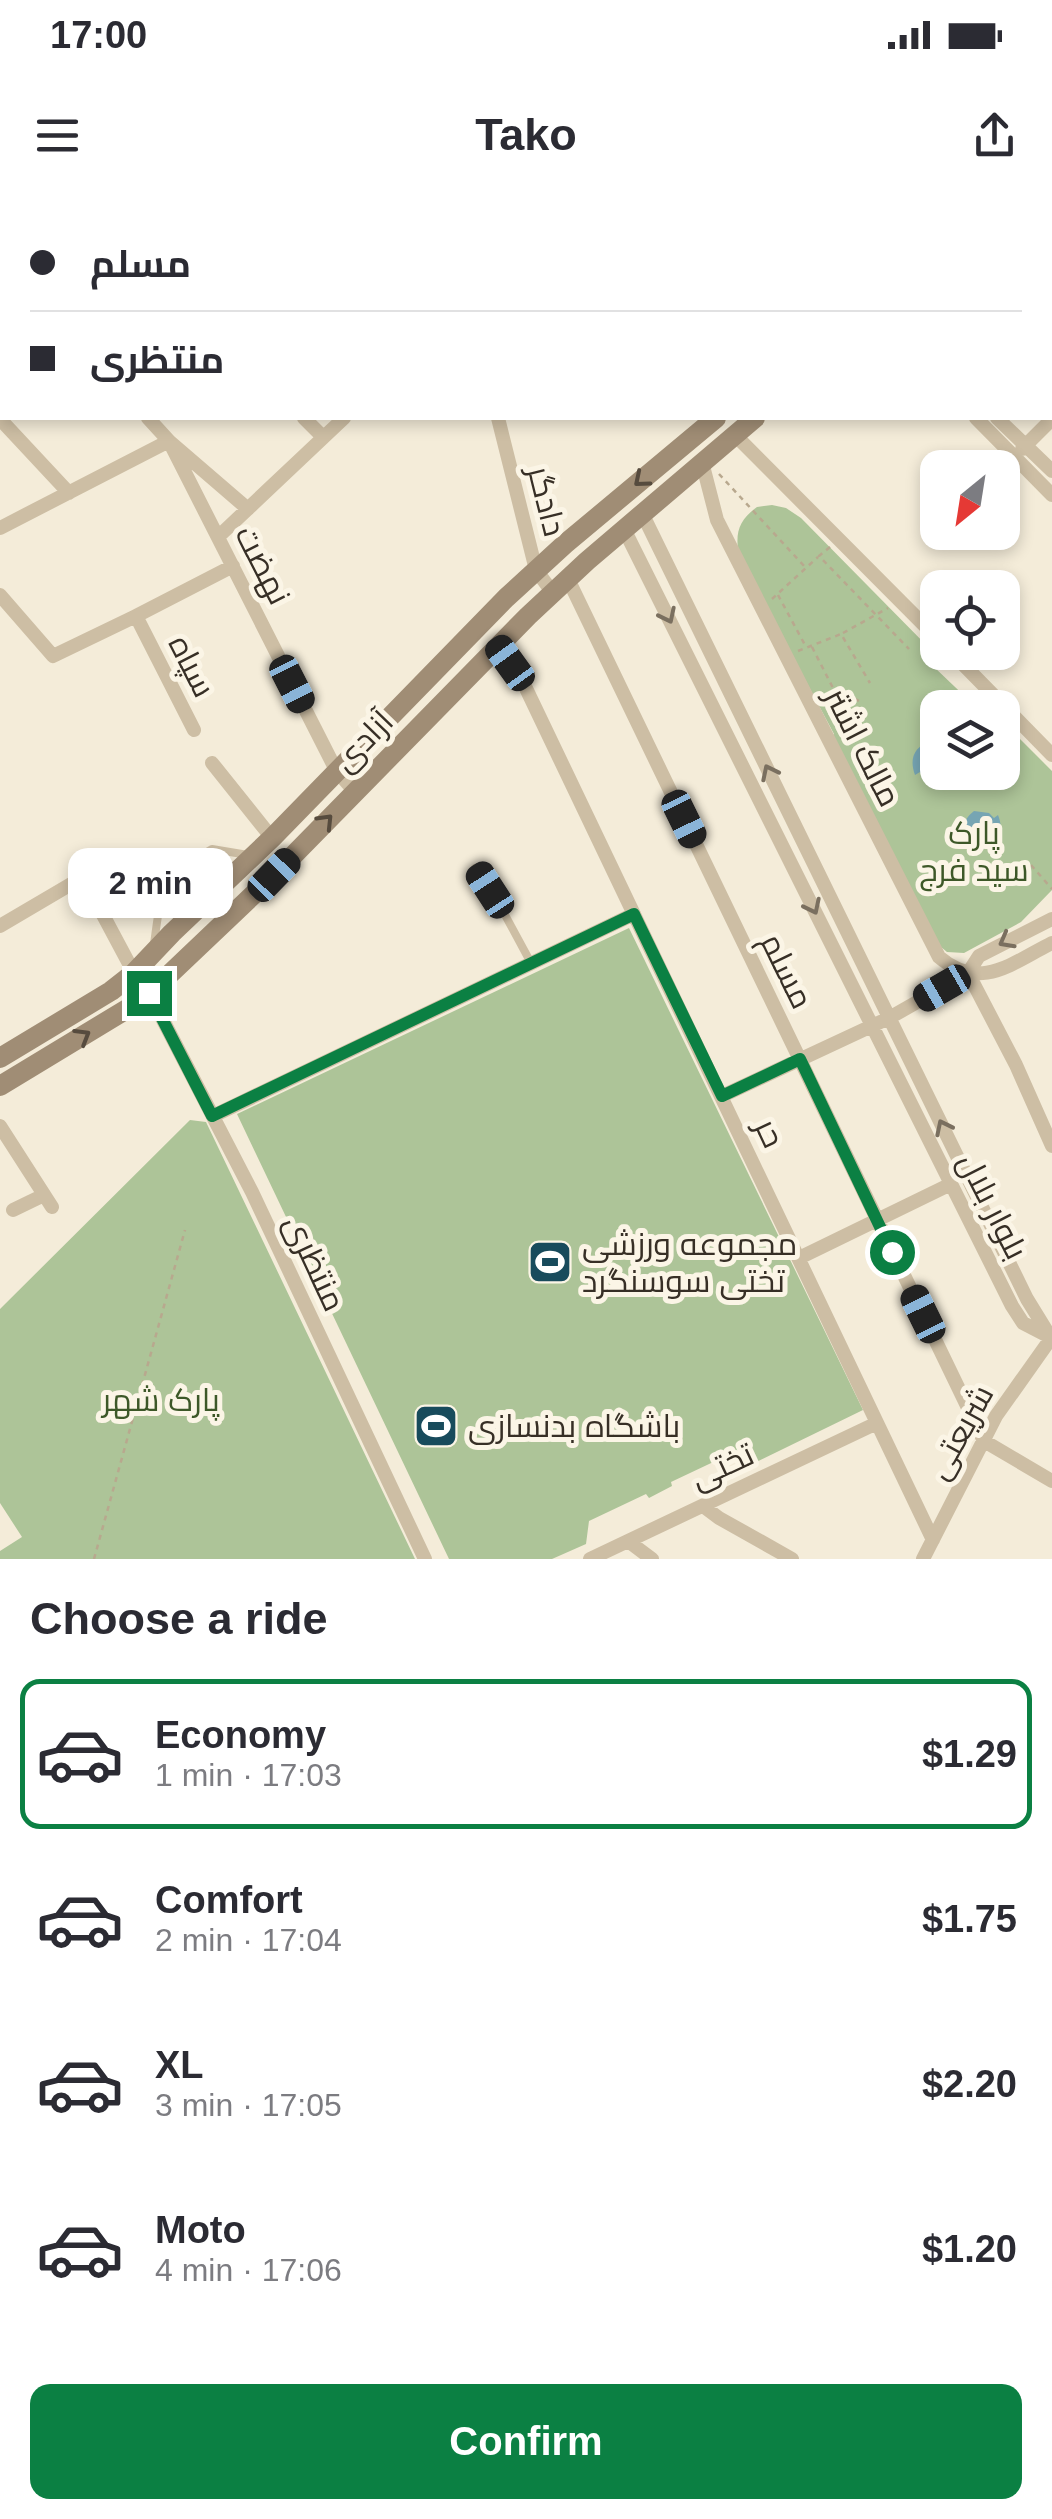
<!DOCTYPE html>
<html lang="en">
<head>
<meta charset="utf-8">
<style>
  :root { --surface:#fff; --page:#f2f2f3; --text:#2b2b33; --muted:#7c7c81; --line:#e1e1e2; --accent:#0b8043 }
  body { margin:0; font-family:Arial,Cairo,sans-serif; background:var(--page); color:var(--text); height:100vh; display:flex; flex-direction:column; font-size:38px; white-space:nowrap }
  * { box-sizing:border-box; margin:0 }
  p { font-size:32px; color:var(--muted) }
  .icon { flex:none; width:55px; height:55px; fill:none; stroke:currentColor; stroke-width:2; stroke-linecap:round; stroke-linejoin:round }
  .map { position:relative; height:1359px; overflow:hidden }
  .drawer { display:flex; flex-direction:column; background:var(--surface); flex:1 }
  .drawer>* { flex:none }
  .hud { position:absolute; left:0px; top:0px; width:1052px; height:220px; box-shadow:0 5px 15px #0003; display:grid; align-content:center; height:220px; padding:0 30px; background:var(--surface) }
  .needle { width:65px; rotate:210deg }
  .controls { position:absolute; left:920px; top:250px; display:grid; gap:20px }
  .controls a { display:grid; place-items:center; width:100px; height:100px; border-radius:20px; background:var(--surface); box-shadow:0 5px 15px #0003; font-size:50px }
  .end { position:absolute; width:45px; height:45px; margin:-22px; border:12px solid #0b8043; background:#fff; box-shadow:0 0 0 5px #fff }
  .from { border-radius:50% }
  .bubble { position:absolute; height:70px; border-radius:20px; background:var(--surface); box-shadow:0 5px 15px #0003; font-size:32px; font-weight:800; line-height:70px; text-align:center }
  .car { position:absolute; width:30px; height:60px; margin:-30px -15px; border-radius:12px; box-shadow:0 0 8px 2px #0007; background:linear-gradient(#222 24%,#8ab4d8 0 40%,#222 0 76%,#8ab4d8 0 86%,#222 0) }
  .hud b { display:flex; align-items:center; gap:35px; height:95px; font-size:38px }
  .hud b+b { border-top:2px solid var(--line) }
  .hud i { width:25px; height:25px; background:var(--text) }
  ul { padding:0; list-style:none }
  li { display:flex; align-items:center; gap:30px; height:150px; margin:0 20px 15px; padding:0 10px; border:5px solid transparent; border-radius:20px }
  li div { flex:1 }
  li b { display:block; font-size:38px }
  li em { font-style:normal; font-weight:800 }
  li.active { border-color:var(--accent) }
  li>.icon { width:90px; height:90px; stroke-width:1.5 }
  h2 { padding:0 30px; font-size:45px; line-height:120px }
  .action { display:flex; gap:20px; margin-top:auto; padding:20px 30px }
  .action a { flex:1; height:115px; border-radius:20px; background:var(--accent); color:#fff; font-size:40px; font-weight:800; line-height:115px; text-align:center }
  .status { display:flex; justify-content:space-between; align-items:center; height:70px; padding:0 50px; background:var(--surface); direction:ltr }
  .status svg { height:28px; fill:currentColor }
  header { display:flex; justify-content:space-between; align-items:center; height:130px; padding:0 30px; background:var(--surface); font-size:45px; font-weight:800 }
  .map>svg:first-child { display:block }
  .green { fill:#adc498 }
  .water { fill:#76a5b3 }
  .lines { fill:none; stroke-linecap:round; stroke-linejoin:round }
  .path { stroke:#b8a88e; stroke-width:2.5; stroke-dasharray:5 5; stroke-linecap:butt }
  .lane { stroke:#cdbea4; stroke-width:8 }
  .street { stroke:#cdbea4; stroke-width:14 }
  .secondary { stroke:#a08d75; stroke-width:20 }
  .oneway { stroke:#564b3e }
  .oneway2 { stroke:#7a6f5f }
  .route { stroke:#0b8043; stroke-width:12 }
  .labels { text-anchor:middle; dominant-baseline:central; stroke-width:10; stroke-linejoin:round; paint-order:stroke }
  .street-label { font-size:32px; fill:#372f26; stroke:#fbf5e6 }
  .park-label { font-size:32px; fill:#3d5828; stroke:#fbf5e6 }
  .poi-label { font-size:32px; fill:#372f26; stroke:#fbf5e6; text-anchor:start }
</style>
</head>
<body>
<div class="status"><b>17:00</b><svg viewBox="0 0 49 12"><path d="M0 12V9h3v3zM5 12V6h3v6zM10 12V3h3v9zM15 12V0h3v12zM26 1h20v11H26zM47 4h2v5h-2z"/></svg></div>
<header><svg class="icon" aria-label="menu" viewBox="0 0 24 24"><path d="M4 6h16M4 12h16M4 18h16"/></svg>Tako<svg class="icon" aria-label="share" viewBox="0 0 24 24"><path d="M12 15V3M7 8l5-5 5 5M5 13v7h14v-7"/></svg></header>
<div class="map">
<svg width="1052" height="1359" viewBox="0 0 1052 1359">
  <rect width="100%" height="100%" fill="#f4ecd9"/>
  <path class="green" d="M772,305L786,308L801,318L937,456L933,466L976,507L938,508V572H1002L1003,534L1005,535L1013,532L1052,571V690L1021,722L964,753L947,752L935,742L830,538L834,534L739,356C735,333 738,321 757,307Z
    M629,728L863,1210L744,1268L726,1256L671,1282L672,1286L649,1298L646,1294L589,1321L586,1344L552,1359H449L237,914Z
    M190,920L206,922L415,1359H0V1351L22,1337L0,1303V1109Z"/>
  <path class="water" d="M930,541L937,542L938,572L946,573L937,580L929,579L920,572L915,575C909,559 914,547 930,541Z
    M974,611L989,613L994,618L998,615C1009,641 983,661 962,640L967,637C962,626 964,619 974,611Z"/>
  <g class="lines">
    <path class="path" d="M117,0L120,2
      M200,0L202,2
      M152,2L154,0
      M212,2L214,0
      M719,274L806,368
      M830,347L819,356L909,449
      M778,395L805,445
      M772,399L818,357
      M843,433L888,408
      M812,447L833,488L859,501
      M798,451L841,434L870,483
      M1031,665L1052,689
      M94,1359L185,1030"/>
    <path class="lane" d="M475,668L504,713L531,763
      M154,744C162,686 160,680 212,649L248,655"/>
    <path class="street" d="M95,0L98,2
      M340,0L349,2
      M386,0L388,2
      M600,0L602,2
      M755,0L758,2
      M774,0L776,2
      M240,2L242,0
      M408,2L411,0
      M0,57L2,59
      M1050,94L1052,92
      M1050,133L1052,135
      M148,218L169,241L336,570L355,592
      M304,218L323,237
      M498,218L536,370L553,393
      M976,218L1052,295
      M997,218L1052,271
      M0,219L69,293
      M735,235L938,439
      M1022,249L1052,219
      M702,262L717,320L939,757C980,792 1012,763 1052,743
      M642,313L1027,1099L1048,1133
      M0,328L169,241L248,309
      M624,329L1012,1106L1023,1123L1052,1138
      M218,337L344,218
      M568,379L984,1241L1052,1281
      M0,395L53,456L136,416
      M498,446L522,480L933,1340
      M951,452L1052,555
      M194,530L136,416L233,366
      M212,563L272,638
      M0,726L78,680L86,683L134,773
      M968,773L1016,865L1052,946
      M149,793L252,992L425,1359
      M722,896L889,818L968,773L979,756L1052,719
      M213,916L634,714
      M0,926L52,1007
      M13,1010L44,995
      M799,1058L951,984
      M703,1306L719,1318L792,1359
      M628,1341L652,1359
      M590,1359L877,1223
      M923,1359L996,1216L1052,1137"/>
    <path class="secondary" d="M968,2L971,0
      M1014,2L1017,0
      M0,858L111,791L134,773L172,733L272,638L506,398L565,344L716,218
      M0,886L127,809L153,790L274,675L528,416L587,361L755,218"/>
  </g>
  <defs><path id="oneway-chevron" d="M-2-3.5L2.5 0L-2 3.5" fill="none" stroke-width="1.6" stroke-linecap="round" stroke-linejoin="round" transform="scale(2.5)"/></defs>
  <g class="oneway">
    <use href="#oneway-chevron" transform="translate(641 280) rotate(140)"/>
    <use href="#oneway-chevron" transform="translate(326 621) rotate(-46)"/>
    <use href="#oneway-chevron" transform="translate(83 836) rotate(-31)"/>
  </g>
  <g class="oneway2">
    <use href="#oneway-chevron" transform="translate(668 416) rotate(64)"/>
    <use href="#oneway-chevron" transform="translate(769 572) rotate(-116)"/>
    <use href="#oneway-chevron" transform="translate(813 707) rotate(64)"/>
    <use href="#oneway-chevron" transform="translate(1006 741) rotate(151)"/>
    <use href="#oneway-chevron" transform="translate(943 927) rotate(-116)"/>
  </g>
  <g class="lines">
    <path class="route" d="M149,793L212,916L634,714L722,896L800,859L892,1052"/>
  </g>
  <defs>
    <symbol id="stadium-square" viewBox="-11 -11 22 22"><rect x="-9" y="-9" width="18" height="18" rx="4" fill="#184b5c" stroke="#fbf5e6"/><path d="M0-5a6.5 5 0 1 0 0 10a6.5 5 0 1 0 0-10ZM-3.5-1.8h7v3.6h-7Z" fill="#fff"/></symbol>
  </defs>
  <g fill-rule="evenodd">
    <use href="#stadium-square" x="525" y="1037" width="50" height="50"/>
    <use href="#stadium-square" x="411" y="1201" width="50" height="50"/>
  </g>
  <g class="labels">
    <g class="street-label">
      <text transform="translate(547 301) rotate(76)">دادگر</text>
      <text transform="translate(263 365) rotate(63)">نهضت</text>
      <text transform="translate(192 466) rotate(63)">سپاه</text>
      <text transform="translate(363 541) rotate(-46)">آزادی</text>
      <text transform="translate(863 547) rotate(63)">مالک اشتر</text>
      <text transform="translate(787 771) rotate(64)">مسلم</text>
      <text transform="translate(770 933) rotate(65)">حر</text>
      <text transform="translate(993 1006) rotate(63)">بلوار بلال</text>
      <text transform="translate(315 1063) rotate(65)">منتظری</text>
      <text transform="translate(960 1232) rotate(-61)">شریعتی</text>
      <text transform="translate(722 1266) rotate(-25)">تختی</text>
    </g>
    <g class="park-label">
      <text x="974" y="633">پارک<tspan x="974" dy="37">سید فرج</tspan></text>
      <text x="161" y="1200">پارک شهر</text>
    </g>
    <g class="poi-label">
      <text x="582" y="1044">مجموعه ورزشی<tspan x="582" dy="37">تختی سوسنگرد</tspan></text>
      <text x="468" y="1226">باشگاه بدنسازی</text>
    </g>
  </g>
</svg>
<div class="controls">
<a><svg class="needle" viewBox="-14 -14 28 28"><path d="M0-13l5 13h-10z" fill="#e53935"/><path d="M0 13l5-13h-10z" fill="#7c7c81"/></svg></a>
<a><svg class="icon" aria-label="locate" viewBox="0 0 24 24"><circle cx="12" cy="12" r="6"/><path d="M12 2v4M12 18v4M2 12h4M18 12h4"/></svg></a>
<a><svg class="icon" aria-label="layers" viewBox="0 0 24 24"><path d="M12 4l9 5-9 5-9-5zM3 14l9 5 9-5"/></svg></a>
</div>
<i class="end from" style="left:892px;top:1052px"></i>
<i class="end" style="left:149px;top:793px"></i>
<div class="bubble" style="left:68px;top:648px;width:165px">2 min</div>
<i class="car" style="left:510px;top:463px;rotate:324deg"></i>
<i class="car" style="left:292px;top:484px;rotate:153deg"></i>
<i class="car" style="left:684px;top:619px;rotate:154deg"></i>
<i class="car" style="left:274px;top:675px;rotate:44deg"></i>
<i class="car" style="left:490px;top:690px;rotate:327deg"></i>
<i class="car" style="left:942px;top:788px;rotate:240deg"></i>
<i class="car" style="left:923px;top:1114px;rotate:334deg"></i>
<div class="hud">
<b><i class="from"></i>مسلم</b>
<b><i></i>منتظری</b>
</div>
</div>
<section class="drawer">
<h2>Choose a ride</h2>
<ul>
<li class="active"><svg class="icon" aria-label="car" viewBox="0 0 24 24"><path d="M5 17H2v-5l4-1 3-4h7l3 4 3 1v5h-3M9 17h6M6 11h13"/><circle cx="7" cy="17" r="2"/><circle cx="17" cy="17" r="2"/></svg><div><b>Economy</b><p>1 min · 17:03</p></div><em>$1.29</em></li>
<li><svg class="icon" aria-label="car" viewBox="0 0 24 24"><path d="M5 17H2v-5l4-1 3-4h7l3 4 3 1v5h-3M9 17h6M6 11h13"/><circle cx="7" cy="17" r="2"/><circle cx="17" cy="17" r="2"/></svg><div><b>Comfort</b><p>2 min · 17:04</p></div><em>$1.75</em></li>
<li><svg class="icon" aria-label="car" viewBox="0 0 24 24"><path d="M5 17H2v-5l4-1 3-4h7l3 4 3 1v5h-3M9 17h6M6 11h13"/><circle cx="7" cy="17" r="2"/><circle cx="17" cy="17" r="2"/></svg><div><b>XL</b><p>3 min · 17:05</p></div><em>$2.20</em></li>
<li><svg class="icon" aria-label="car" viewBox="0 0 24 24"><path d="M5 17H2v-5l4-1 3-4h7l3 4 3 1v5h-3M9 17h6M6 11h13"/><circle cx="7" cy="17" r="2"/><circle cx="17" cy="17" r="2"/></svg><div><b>Moto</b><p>4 min · 17:06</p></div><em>$1.20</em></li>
</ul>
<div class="action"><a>Confirm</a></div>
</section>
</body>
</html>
